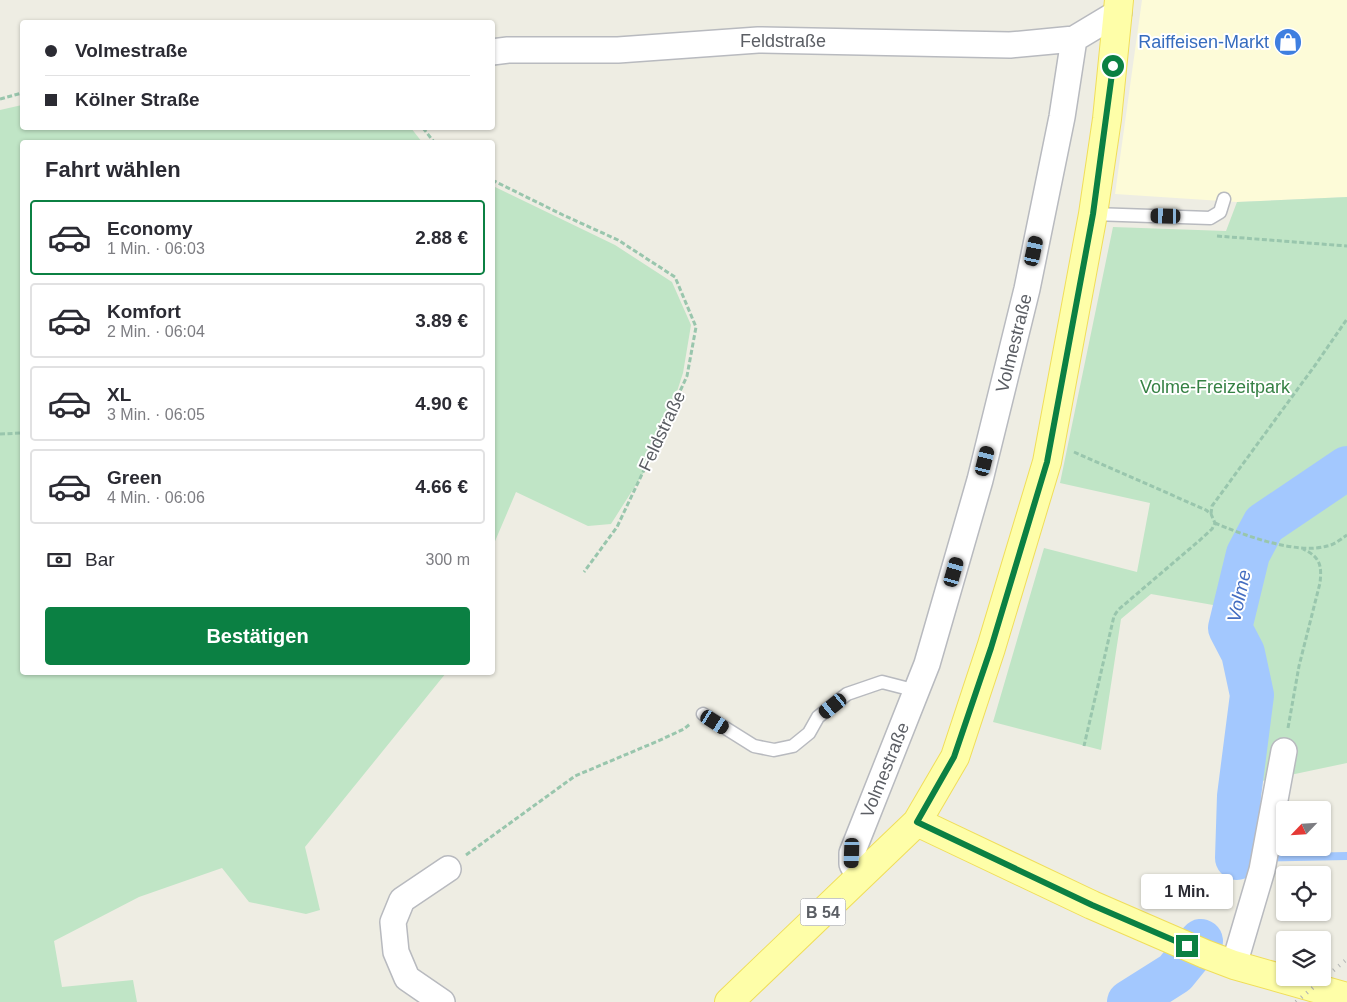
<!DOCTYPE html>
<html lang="de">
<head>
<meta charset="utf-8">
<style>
  :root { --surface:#fff; --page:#f7f7f7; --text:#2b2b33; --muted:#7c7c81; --line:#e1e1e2; --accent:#0b8043 }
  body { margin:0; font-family:Helvetica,sans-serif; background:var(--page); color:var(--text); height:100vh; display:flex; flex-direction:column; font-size:19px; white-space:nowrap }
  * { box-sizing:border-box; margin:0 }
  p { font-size:16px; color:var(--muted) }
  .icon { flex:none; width:28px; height:28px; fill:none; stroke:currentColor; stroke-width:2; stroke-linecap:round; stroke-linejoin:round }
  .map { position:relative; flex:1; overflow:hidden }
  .sheet { position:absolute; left:20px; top:140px; width:475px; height:535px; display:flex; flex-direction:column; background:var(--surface); border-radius:5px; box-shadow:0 1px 4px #0004 }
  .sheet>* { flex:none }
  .banner { position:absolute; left:20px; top:20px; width:475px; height:110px; border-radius:5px; box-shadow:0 1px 4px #0004; display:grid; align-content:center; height:110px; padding:0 25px; background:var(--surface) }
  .needle { width:32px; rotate:245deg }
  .tools { position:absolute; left:1276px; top:801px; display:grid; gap:10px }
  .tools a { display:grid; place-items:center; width:55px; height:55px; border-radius:5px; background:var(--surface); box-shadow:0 1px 4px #0004; font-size:25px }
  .end { position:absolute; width:22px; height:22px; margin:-11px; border:6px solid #0b8043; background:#fff; box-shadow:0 0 0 2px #fff }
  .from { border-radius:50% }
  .bubble { position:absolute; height:35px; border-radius:5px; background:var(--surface); box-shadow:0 1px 4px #0004; font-size:16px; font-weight:700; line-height:35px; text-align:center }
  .car { position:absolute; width:15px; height:30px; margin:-15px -8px; border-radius:6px; box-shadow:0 0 4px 1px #0007; background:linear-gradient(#222 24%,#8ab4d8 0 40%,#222 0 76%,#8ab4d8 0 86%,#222 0) }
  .banner b { display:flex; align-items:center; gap:18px; height:48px; font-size:19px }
  .banner b+b { border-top:1px solid var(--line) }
  .banner i { width:12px; height:12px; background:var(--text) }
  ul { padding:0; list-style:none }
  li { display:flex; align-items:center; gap:15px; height:75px; margin:0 10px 8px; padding:0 15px; border:2px solid var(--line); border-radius:5px }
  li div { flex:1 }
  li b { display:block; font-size:19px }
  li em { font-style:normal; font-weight:700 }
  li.on { border-color:var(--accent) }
  li>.icon { width:45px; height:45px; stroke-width:1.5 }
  h2 { padding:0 25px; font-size:22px; line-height:60px }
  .pay { display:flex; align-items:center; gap:12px; height:55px; padding:0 25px; font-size:19px }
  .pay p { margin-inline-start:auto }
  .button { display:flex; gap:10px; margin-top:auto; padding:10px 25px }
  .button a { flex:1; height:58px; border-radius:5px; background:var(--accent); color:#fff; font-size:20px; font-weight:700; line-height:58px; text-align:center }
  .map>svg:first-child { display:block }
  .commercial { fill:#fdfbd8 }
  .green { fill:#c0e5c6 }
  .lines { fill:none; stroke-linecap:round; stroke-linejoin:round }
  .stream { stroke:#a3c8fe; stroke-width:8 }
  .river { stroke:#a3c8fe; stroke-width:44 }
  .lane-casing { stroke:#b8babf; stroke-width:15 }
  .street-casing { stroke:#b8babf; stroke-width:28 }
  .primary-casing { stroke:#f0de5a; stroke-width:30 }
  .path { stroke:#99c6ad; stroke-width:3; stroke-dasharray:5 2.5; stroke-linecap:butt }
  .lane { stroke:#fff; stroke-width:12 }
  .street { stroke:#fff; stroke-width:25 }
  .primary { stroke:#fefea8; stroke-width:28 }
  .rail { stroke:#b4b5b5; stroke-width:4; stroke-dasharray:1 6; stroke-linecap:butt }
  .route { stroke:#0b8043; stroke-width:6 }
  .labels { text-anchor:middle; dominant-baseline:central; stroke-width:4; stroke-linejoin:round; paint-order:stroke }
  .shield { fill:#fff; stroke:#8c8e92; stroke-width:1 }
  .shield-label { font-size:16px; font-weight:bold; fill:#5b5e64 }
  .street-label { font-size:18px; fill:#5b5e64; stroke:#fff }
  .shop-label { font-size:18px; fill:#366cbe; stroke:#fff; text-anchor:end }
  .park-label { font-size:18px; fill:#358144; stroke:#fff }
  .water-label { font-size:19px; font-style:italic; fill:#456ec1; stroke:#fff }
</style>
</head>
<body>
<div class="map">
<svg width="1347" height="1002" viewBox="0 0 1347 1002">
  <rect width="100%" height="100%" fill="#eeede3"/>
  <path class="commercial" d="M1142,0H1347V197L1237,202L1115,194Z"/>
  <path class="green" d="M22,105V128H411L422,142H22V672L446,673L305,847L320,910L306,914L249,902L222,868L139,897L54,941L62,987L133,980L137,1002H0V110Z
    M493,186L615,245L672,282L691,325L683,373L658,450L611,524L588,526L516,492L493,546Z
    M1347,197V763L1262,781L1254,817L1223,815L1242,709L1231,649L1213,605L1151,594L1121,619L1101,750L993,722L1044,548L1137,572L1150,503L1060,483L1113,227L1226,231L1237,202Z"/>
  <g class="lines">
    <path class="stream" d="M1237,858L1347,856"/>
    <path class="river" d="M1237,858L1239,796L1252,695L1243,653L1230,628L1248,554L1264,524L1347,468
      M1129,1002L1175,973L1201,941"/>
    <defs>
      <path id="lane" d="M1093,214L1210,218L1220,212L1224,199
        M703,714L754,746L774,750L793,746L809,733L818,717L847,694L882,682L917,691"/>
      <path id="street" d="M492,52L508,50H618L758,40L1010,45L1074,39
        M859,877L852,864V853L927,664L980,480L1027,289L1062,117L1074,39L1119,12
        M1234,965L1262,870L1284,751
        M442,1002L407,978L396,952L393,922L402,900L448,869"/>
      <path id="primary" d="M917,822L1092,905L1205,954L1234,965L1347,997
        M729,1002L917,822L955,757L991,648L1047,462L1093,214L1107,119L1119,0"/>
    </defs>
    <use href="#lane" class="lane-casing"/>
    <use href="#street" class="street-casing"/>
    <use href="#primary" class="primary-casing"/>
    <path class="path" d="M0,99L22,93
      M423,128L434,142
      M492,180L563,215L618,240L675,277L696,327L687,376L652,453L617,527L584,572
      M1217,236L1347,246
      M0,434L22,433
      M1074,452L1206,510L1211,514L1215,523L1212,529L1200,540L1118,610L1114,616L1084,746
      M1211,514L1212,506L1316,364L1347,319
      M1215,523C1243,535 1297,555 1327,546C1334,545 1341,539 1347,535
      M1288,728L1299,666L1320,583C1322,565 1320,557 1303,549
      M466,855L575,776L658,741L684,729L690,724"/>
    <use href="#lane" class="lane"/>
    <use href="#street" class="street"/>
    <use href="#primary" class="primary"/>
    <path class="rail" d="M1296,1002L1347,959"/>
  </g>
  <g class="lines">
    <path class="route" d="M1113,66L1093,214L1047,462L991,648L954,757L917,822L1092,905L1187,946"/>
  </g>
  <defs>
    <symbol id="shop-disc" viewBox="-11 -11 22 22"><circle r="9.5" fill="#3f7fe0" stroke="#fff"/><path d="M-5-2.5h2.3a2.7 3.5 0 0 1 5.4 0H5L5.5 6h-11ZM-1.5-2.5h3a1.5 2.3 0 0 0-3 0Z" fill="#fff"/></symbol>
  </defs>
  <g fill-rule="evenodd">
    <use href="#shop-disc" x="1272" y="26" width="32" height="32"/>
  </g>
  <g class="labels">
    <rect class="shield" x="800.5" y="898.5" width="45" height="27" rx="4"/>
    <g class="shield-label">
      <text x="823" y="912">B 54</text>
    </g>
    <g class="street-label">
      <text x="783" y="41">Feldstraße</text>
      <text transform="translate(1014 343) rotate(-76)">Volmestraße</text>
      <text transform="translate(662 431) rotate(-65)">Feldstraße</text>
      <text transform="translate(885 770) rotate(-68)">Volmestraße</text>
    </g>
    <g class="shop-label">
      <text x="1269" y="42">Raiffeisen-Markt</text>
    </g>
    <g class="park-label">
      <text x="1215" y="387">Volme-Freizeitpark</text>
    </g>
    <g class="water-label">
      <text transform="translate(1239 596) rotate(-78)">Volme</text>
    </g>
  </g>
</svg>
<div class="tools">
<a><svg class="needle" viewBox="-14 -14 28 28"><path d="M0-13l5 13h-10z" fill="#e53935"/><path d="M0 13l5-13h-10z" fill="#7c7c81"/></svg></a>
<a><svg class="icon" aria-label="locate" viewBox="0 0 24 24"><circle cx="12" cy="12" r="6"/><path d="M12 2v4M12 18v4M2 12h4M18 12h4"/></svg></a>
<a><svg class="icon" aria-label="layers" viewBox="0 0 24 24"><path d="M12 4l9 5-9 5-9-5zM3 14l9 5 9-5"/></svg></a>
</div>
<i class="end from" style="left:1113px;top:66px"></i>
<i class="end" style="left:1187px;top:946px"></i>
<div class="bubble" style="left:1141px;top:874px;width:92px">1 Min.</div>
<i class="car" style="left:1166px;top:216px;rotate:271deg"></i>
<i class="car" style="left:1034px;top:251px;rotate:12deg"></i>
<i class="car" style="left:985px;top:461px;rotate:14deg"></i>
<i class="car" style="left:954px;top:572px;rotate:16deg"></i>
<i class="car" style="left:833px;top:706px;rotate:231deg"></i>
<i class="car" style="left:715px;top:722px;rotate:122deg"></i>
<i class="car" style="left:852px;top:853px;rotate:182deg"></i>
<div class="banner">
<b><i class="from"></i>Volmestraße</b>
<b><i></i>Kölner Straße</b>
</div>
<section class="sheet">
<h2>Fahrt wählen</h2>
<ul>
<li class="on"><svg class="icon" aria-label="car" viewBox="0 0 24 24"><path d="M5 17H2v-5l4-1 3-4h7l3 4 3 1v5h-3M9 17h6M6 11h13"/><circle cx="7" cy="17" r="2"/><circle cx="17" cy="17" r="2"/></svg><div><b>Economy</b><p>1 Min. · 06:03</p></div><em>2.88 €</em></li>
<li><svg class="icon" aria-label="car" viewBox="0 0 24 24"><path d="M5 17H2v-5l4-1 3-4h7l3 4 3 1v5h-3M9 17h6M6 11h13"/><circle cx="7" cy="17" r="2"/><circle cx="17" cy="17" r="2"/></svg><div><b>Komfort</b><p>2 Min. · 06:04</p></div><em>3.89 €</em></li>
<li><svg class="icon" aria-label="car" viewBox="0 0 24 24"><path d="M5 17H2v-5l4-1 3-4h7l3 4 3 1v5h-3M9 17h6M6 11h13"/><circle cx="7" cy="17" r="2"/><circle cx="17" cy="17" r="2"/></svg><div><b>XL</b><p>3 Min. · 06:05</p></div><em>4.90 €</em></li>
<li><svg class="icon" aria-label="car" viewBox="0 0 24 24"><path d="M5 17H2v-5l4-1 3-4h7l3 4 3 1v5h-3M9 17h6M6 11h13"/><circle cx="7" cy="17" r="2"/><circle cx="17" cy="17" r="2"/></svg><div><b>Green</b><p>4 Min. · 06:06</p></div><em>4.66 €</em></li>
</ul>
<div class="pay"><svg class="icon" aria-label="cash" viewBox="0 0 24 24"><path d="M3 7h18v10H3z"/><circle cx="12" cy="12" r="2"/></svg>Bar<p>300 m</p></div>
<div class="button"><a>Bestätigen</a></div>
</section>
</div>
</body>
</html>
